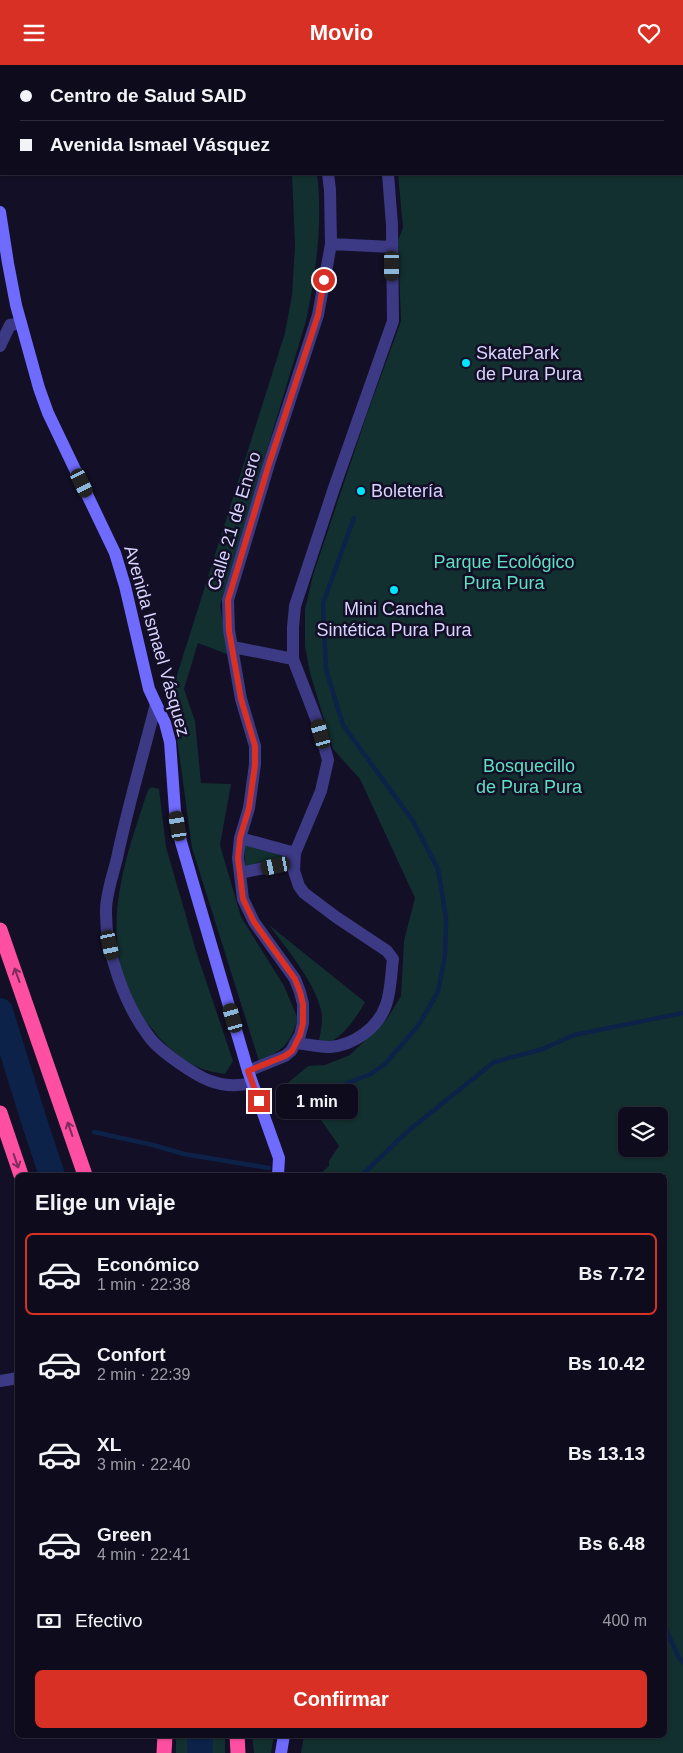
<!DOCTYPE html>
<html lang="es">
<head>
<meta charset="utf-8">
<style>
  :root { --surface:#0e0b1c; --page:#1c1929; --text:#f1f3f6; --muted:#9b9ba3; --line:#2e2b3b; --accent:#d93025 }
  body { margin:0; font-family:Helvetica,sans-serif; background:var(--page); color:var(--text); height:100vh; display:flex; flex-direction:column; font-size:19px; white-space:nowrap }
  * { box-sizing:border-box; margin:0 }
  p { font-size:16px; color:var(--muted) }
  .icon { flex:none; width:28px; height:28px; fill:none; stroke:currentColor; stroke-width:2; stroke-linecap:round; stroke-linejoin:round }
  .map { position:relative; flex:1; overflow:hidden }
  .details { position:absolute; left:15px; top:1108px; width:652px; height:565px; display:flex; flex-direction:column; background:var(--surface); border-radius:8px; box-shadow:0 1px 4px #0004,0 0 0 1px var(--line) }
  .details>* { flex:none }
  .banner { position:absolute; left:0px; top:0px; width:684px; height:110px; box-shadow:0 1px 4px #0004,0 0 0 1px var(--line); display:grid; align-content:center; height:110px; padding:0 20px; background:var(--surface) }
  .controls { position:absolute; left:618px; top:1042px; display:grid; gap:10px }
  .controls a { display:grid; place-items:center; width:50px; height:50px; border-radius:8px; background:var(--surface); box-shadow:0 1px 4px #0004,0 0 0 1px var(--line); font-size:25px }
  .end { position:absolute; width:22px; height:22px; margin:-11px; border:6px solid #d93025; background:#fff; box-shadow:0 0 0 2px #fff }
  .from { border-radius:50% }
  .bubble { position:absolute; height:35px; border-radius:8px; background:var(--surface); box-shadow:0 1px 4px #0004,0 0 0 1px var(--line); font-size:16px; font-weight:700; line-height:35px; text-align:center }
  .car { position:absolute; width:15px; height:30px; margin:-15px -8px; border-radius:6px; box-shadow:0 0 4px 1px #0007; background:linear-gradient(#222 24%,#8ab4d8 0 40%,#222 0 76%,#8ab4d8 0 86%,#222 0) }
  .banner b { display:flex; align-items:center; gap:18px; height:48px; font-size:19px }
  .banner b+b { border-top:1px solid var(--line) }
  .banner i { width:12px; height:12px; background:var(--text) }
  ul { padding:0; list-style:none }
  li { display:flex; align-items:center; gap:15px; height:82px; margin:0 10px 8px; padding:0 10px; border:2px solid transparent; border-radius:8px }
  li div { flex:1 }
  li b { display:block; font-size:19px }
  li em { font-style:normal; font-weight:700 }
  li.active { border-color:var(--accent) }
  li>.icon { width:45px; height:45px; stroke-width:1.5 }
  h2 { padding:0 20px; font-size:22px; line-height:60px }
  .pay { display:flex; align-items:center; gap:12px; height:55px; padding:0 20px; font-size:19px }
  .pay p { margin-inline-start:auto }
  .cta { display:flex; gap:10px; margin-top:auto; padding:10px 20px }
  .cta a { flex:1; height:58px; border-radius:8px; background:var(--accent); color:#fff; font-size:20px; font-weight:700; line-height:58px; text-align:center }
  header { display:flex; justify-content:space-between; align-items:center; height:65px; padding:0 20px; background:var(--accent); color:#fff; font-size:22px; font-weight:700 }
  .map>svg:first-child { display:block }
  .green { fill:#12302f; fill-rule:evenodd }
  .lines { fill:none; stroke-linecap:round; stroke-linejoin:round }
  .stream { stroke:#0c2248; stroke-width:4.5 }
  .river { stroke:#0c2248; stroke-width:26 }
  .street { stroke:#3d3a85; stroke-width:12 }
  .secondary { stroke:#6f6bff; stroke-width:12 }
  .highway { stroke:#ff4fa3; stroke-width:15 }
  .oneway { stroke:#7d2c5e }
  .route { stroke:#d93025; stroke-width:6 }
  .poi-dot { fill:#00e5ff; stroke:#130f26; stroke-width:2 }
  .labels { text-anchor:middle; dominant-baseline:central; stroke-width:5; stroke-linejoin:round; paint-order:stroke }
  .poi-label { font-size:18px; fill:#d9d4ff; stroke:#130f26; text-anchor:start }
  .street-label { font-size:18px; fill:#d9d4ff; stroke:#130f26 }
  .park-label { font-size:18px; fill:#5fe0c0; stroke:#130f26 }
</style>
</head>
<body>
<header><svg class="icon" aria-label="menu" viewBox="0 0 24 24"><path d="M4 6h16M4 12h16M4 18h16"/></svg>Movio<svg class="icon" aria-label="heart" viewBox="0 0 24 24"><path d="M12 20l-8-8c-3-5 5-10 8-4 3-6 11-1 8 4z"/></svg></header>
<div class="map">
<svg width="683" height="1688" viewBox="0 0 683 1688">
  <rect width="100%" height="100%" fill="#130f26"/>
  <path class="green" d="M443,0H683V1688H301L304,1670H665V1110H319L329,1101V1096L339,1081L317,1049L281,1054L277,1027L308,1001L325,1000L350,990L387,954L401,931L404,876L415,833L360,714L333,684L310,608L305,581V544L313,510L367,349L401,256L398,175L403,163L398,109H682V1ZM626,1051H659V1084H626Z
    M292,109H317C323,157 316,208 306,256L220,541L229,590L198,578L184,624L195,656L201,718L231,719L220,780L241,852L284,921L298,954C289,980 284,985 259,996L192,783L171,629L285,268L292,230L295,181Z
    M152,722L159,724L166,782L196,886L233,996L225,1009C192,1005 173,990 153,965C147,958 140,951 136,944C129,933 125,920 122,908C106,845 128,785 148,725Z
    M245,780L286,792L245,801Z
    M269,860L365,937C356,953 339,980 318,980C320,969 324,956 321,945C314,916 287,884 269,860Z
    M176,1670H190V1688H176Z
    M212,1670H225V1688H212Z
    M252,1670H274L271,1688H254Z"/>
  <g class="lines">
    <path class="stream" d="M319,1021L337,1022L371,1009L385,999L418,961L438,927L445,891L446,853L438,804L413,756L343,660L326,604L323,538L354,453
      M94,1067L153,1080L184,1089L269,1103
      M362,1110L408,1066L494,997L543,984L574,970L683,948
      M665,1562L679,1593L683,1597"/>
    <path class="river" d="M0,946L35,1059L52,1110
      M200,1688V1670"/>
    <path class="street" d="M310,0V1
      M371,0V1
      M331,179L392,182
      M0,281L10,260L21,258
      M233,582L293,594
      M156,639C143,690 128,741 117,793C113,810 106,829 106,845C105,886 125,941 150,973C156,981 164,987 172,993C198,1012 219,1026 252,1018
      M240,773L295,788
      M240,808L294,797
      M295,978C306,979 319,982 330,982C354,980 378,963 386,940C391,926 391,909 393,894L387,886L336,852L304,828L299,821L294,806L295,788L321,726L328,695L317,656L293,594V562L295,541L334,423L393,256L392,160L388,109
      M248,1006L285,991L291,986L300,970L303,958V939L300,927L295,914L254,857L243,834L238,793L240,773L249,743L255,699V681L241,634L229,565L228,535L269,399L318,250L331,179L330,125L328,109
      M0,1316L18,1313"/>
    <path class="secondary" d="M0,147L8,198L16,240L39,323L48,348L115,488L125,521L149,624L165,658L170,677L175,746L181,777L248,1006L279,1093L278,1110
      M281,1688L284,1670"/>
    <path class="highway" d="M0,865L85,1110
      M0,1048L21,1110
      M237,1670L238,1688
      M164,1688L165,1670"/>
  </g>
  <defs><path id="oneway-shaft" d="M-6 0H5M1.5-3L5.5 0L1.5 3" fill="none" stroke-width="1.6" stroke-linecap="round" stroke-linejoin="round" transform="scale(1.25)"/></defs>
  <g class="oneway">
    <use href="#oneway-shaft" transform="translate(17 910) rotate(-110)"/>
    <use href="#oneway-shaft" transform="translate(70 1064) rotate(-109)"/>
    <use href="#oneway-shaft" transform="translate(16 1096) rotate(71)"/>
  </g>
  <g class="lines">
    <path class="route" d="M259,1036L248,1006L285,991L292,986L300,970L303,958V939L300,927L295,914L254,857L243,834L238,793L240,773L249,743L251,728L255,700V681L241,634L229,566L228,535L269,399L318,250L324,215"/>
  </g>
  <g class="poi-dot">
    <circle cx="466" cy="298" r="5"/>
    <circle cx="361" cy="426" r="5"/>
    <circle cx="394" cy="525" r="5"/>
  </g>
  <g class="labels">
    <g class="poi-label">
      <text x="476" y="288">SkatePark<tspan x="476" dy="21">de Pura Pura</tspan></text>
      <text x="371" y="426">Boletería</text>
      <text x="394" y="544" text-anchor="middle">Mini Cancha<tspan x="394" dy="21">Sintética Pura Pura</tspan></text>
    </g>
    <g class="street-label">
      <text transform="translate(234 456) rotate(-73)">Calle 21 de Enero</text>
      <text transform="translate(157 576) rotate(74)">Avenida Ismael Vásquez</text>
    </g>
    <g class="park-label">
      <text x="504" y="497">Parque Ecológico<tspan x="504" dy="21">Pura Pura</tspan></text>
      <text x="529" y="701">Bosquecillo<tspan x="529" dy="21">de Pura Pura</tspan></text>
    </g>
  </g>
</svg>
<div class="controls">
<a><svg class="icon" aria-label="layers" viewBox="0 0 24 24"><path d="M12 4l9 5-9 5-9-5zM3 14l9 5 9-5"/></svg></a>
</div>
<i class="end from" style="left:324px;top:215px"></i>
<i class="end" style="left:259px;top:1036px"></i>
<div class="bubble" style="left:276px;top:1019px;width:82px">1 min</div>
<i class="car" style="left:392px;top:201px;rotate:180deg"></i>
<i class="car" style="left:82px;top:418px;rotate:154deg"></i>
<i class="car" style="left:321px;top:669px;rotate:344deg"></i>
<i class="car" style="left:178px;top:761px;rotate:350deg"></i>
<i class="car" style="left:276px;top:801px;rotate:258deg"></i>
<i class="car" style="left:110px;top:880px;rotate:168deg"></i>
<i class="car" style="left:233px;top:953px;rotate:344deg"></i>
<div class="banner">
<b><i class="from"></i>Centro de Salud SAID</b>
<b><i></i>Avenida Ismael Vásquez</b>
</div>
<section class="details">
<h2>Elige un viaje</h2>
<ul>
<li class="active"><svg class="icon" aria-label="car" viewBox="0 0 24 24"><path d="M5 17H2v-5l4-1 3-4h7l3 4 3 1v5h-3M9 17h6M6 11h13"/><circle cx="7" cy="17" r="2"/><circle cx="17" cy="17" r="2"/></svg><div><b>Económico</b><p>1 min · 22:38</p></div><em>Bs 7.72</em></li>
<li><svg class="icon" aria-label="car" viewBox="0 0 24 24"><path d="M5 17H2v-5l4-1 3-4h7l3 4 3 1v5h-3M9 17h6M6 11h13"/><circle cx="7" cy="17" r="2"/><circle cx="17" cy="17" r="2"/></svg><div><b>Confort</b><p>2 min · 22:39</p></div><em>Bs 10.42</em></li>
<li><svg class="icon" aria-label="car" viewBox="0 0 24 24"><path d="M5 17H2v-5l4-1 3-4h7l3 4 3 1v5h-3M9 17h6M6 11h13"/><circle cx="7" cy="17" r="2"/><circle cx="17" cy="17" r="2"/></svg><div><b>XL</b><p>3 min · 22:40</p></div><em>Bs 13.13</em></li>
<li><svg class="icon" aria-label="car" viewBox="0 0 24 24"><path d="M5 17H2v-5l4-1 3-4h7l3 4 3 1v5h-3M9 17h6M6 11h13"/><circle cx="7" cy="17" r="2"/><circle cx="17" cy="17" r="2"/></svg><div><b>Green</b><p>4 min · 22:41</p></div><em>Bs 6.48</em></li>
</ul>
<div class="pay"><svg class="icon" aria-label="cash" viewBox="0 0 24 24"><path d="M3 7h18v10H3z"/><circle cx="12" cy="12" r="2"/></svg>Efectivo<p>400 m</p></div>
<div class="cta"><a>Confirmar</a></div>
</section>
</div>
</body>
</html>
